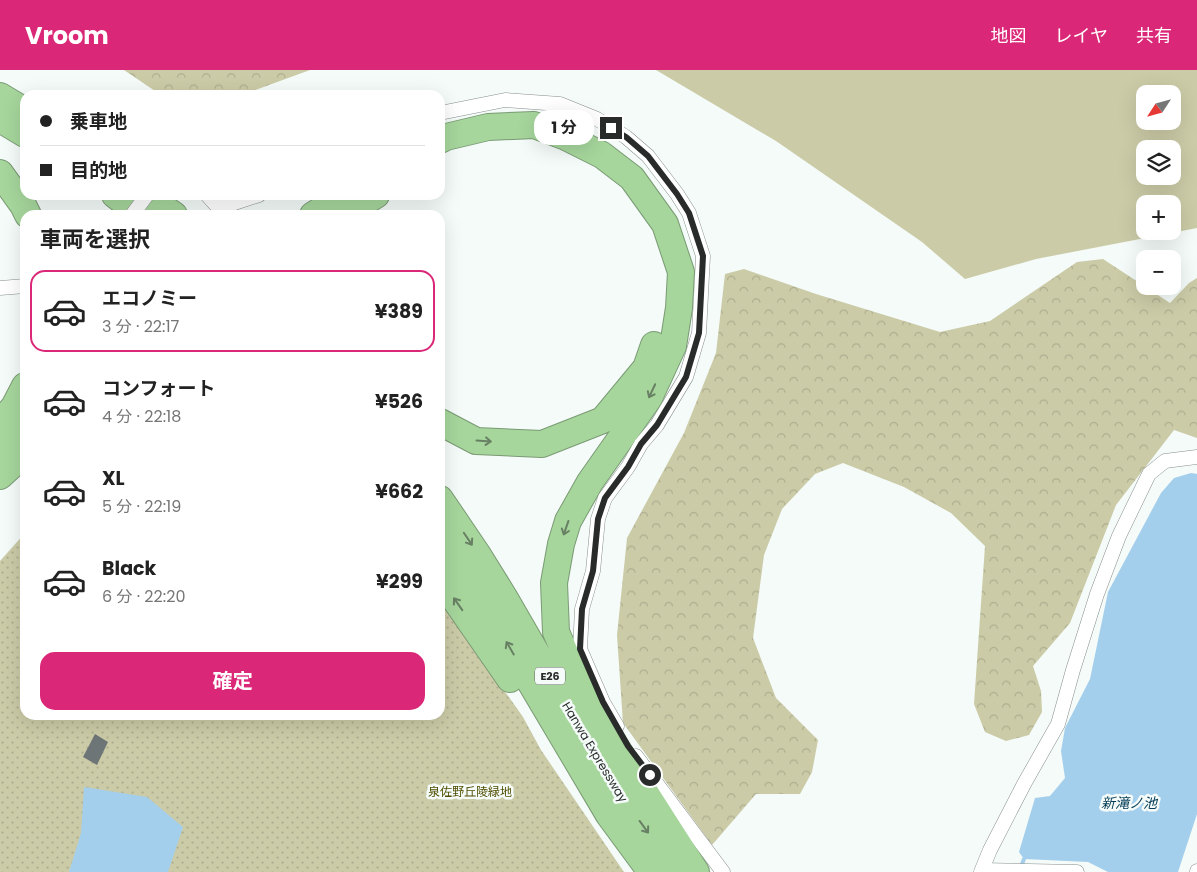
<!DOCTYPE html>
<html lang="ja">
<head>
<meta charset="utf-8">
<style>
  :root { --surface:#fff; --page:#f2f2f2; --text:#222; --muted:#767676; --line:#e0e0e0; --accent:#db2777 }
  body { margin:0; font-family:Poppins,"Noto Sans JP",sans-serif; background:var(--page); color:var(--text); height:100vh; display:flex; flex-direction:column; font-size:19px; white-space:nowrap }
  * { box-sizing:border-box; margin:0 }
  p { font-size:16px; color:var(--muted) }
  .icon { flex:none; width:28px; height:28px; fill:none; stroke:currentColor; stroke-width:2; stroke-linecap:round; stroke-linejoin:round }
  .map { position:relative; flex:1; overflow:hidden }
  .side { position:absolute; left:20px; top:140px; width:425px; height:510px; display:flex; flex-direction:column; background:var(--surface); border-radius:15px; box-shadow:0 5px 20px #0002 }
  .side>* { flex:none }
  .banner { position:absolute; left:20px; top:20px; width:425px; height:110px; border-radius:15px; box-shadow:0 5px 20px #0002; display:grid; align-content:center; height:110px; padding:0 20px; background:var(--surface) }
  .needle { width:32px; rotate:234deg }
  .buttons { position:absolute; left:1136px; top:15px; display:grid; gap:10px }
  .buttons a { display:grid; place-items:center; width:45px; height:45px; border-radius:10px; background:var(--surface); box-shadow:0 5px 20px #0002; font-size:25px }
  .end { position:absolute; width:22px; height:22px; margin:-11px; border:6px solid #292b2a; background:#fff; box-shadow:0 0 0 2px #fff }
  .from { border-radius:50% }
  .bubble { position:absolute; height:35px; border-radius:15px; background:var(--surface); box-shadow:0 5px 20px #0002; font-size:16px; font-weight:700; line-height:35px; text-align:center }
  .banner b { display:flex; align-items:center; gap:18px; height:48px; font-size:19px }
  .banner b+b { border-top:1px solid var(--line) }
  .banner i { width:12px; height:12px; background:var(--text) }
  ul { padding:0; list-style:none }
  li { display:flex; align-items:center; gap:15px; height:82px; margin:0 10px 8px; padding:0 10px; border:2px solid transparent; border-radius:15px }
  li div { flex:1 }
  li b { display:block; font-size:19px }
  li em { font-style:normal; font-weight:700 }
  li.on { border-color:var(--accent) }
  li>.icon { width:45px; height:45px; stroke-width:1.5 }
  h2 { padding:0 20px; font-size:22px; line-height:60px }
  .primary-button { display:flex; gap:10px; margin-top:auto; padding:10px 20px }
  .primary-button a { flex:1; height:58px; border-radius:15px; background:var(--accent); color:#fff; font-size:20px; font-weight:700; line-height:58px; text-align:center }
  header { display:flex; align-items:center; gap:30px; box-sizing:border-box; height:70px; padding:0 25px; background:var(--accent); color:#fff }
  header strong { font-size:24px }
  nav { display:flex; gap:28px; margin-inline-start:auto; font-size:18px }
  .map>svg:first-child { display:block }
  .grass { fill:#cbcba7; fill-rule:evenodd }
  .forest { fill:url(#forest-crowns) }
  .park { fill:url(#park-dots) }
  .water { fill:#a4cfec }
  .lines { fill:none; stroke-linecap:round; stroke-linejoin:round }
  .stream { stroke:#a4cfec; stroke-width:4 }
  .building { fill:#6e7576 }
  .street-casing { stroke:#89908d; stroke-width:15 }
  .highway-casing { stroke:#7a9a74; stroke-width:28 }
  .street { stroke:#fff; stroke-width:14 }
  .highway { stroke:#a6d69c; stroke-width:26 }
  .street-bridge-casing { stroke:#89908d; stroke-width:15; stroke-linecap:butt }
  .street-bridge { stroke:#fff; stroke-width:14 }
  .oneway { stroke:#688063 }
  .route { stroke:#292b2a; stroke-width:6 }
  .labels { text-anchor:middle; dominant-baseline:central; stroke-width:5; stroke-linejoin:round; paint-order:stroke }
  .shield { fill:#f4fbf8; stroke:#666968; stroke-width:1 }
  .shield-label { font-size:11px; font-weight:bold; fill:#292b2a }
  .street-label { font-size:12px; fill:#292b2a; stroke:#f4fbf8 }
  .park-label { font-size:12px; fill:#514e00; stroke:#f4fbf8 }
  .water-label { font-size:14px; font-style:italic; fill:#033b57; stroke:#f4fbf8 }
</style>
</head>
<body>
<header>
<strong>Vroom</strong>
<nav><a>地図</a><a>レイヤ</a><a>共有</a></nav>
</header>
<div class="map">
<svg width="1197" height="802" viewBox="0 0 1197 802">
  <defs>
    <pattern id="forest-crowns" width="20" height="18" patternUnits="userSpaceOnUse" patternTransform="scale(1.25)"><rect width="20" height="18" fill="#cbcba7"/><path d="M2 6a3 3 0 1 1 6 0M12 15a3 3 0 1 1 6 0" fill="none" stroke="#aeae90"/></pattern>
    <pattern id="park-dots" width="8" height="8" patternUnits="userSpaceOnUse" patternTransform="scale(1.25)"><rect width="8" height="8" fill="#cbcba7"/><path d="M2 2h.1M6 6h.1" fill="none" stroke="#aeae90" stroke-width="1.8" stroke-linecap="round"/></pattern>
  </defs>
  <rect width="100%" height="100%" fill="#f4fbf8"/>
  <path class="grass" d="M656,0H1197V158L1036,189L965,209L922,172L776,71ZM1145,24H1172V51H1145ZM1145,79H1172V106H1145ZM1145,134H1172V161H1145Z"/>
  <path class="forest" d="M124,0H310L242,25H161Z
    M1103,189L1170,233L1189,213L1197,208V368L1174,360L1116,435L1070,553L1033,596L1041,621L1042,642L1029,665L1006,671L985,662L974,634L985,476L951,443L904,417L843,393L815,404L782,439L764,485L753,568L776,628L818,670L812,702L800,724H756L712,775L623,653L617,565L627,468L684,363L716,283L725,204L744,199L816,224L940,262L990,251L1077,192Z"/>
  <path class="park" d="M25,463V645H440V530L523,647L541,680L624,802H0V491Z"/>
  <path class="water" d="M1191,403L1197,404V744L1178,802H1108L1088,792L1024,789L1019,782L1035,728L1050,726L1065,708L1061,681L1065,658L1090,609L1108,522L1161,423L1174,408Z
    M84,717L147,727L183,757L168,802H69L81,763Z"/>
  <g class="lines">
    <path class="stream" d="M1020,799L1024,789"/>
  </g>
  <path class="building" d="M95,664L108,672L97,695L83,687Z"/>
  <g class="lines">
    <defs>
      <path id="street" d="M440,43L505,30L560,34L597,49L626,67L648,86L677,124L689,143L703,186L699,263L686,307L657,355L641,374L628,397L605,428L598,449L593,501L582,539L580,579L603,632L617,656
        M207,125L216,135L222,137L259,125
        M0,218L25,216
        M636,686L723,802
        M982,800L1077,802
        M981,802L990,780L1024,714L1058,654L1073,600L1097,524L1119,466L1149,404L1165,391L1197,387
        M1197,802V801"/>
      <path id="highway" d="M0,26L25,41
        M0,49L25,64
        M440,70L446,67L488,57L534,55L566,67L602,85L632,108L665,154L681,202L679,238L673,276L649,328L590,412L568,451L561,474L554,513L556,562L584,627L696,802
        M0,103L23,135L28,145
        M115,125L141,145
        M145,125L174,145
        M313,145L345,125
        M344,145L376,125
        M440,352L476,371L542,374L603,350L646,298L654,275
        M0,353L14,337L25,316
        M0,379L25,360
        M0,406L25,383
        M440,429L478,485L504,527L611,712L673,795
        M440,464L487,539L609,745L651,802
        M440,508L510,609"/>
    </defs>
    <use href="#street" class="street-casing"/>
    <use href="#highway" class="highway-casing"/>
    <use href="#street" class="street"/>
    <use href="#highway" class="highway"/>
    <defs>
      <path id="street-bridge" d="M132,145L147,125"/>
    </defs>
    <use href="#street-bridge" class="street-bridge-casing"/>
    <use href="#street-bridge" class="street-bridge"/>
  </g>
  <defs><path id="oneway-shaft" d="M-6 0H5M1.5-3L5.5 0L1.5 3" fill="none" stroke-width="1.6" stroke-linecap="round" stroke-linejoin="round" transform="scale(1.25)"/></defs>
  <g class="oneway">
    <use href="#oneway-shaft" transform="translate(652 321) rotate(115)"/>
    <use href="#oneway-shaft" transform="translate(484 371) rotate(4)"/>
    <use href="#oneway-shaft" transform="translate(566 458) rotate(109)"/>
    <use href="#oneway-shaft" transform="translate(468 469) rotate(56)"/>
    <use href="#oneway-shaft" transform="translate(458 534) rotate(-125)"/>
    <use href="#oneway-shaft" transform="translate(510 578) rotate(-120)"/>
    <use href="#oneway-shaft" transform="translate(644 757) rotate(54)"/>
  </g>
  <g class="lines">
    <path class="route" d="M611,58L626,67L648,86L677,124L689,143L703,186L699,263L686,307L657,355L641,374L628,397L605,428L598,449L593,501L582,539L580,579L603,632L628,676L650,705"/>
  </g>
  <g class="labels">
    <rect class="shield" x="535" y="597.5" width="30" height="17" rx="4"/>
    <g class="shield-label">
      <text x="550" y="606">E26</text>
    </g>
    <g class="street-label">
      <text transform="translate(595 682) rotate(59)">Hanwa Expressway</text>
    </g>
    <g class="park-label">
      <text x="470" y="721">泉佐野丘陵緑地</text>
    </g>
    <g class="water-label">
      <text x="1129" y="733">新滝ノ池</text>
    </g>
  </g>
</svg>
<div class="buttons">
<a><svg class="needle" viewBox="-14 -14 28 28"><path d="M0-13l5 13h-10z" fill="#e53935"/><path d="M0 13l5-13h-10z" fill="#767676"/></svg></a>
<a><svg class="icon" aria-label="layers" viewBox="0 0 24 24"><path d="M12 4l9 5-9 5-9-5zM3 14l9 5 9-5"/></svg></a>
<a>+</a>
<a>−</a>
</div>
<i class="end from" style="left:650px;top:705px"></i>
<i class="end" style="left:611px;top:58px"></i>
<div class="bubble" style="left:534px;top:40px;width:60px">1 分</div>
<div class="banner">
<b><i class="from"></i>乗車地</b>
<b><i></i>目的地</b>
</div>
<section class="side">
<h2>車両を選択</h2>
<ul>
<li class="on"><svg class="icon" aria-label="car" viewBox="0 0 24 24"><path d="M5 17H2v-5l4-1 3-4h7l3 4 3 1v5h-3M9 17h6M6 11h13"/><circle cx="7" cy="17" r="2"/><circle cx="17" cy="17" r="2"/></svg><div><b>エコノミー</b><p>3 分 · 22:17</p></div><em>¥389</em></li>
<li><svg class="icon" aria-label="car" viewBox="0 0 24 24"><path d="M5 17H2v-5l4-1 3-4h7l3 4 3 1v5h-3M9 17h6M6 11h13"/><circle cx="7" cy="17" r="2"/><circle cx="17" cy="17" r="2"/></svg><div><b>コンフォート</b><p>4 分 · 22:18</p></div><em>¥526</em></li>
<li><svg class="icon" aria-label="car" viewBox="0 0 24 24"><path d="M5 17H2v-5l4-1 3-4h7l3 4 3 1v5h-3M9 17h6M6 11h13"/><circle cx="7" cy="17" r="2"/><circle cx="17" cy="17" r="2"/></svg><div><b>XL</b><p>5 分 · 22:19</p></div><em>¥662</em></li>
<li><svg class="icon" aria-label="car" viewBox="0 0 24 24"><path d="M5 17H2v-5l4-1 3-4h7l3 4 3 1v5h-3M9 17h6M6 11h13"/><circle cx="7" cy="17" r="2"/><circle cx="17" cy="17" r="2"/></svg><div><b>Black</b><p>6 分 · 22:20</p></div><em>¥299</em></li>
</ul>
<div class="primary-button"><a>確定</a></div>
</section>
</div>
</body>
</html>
